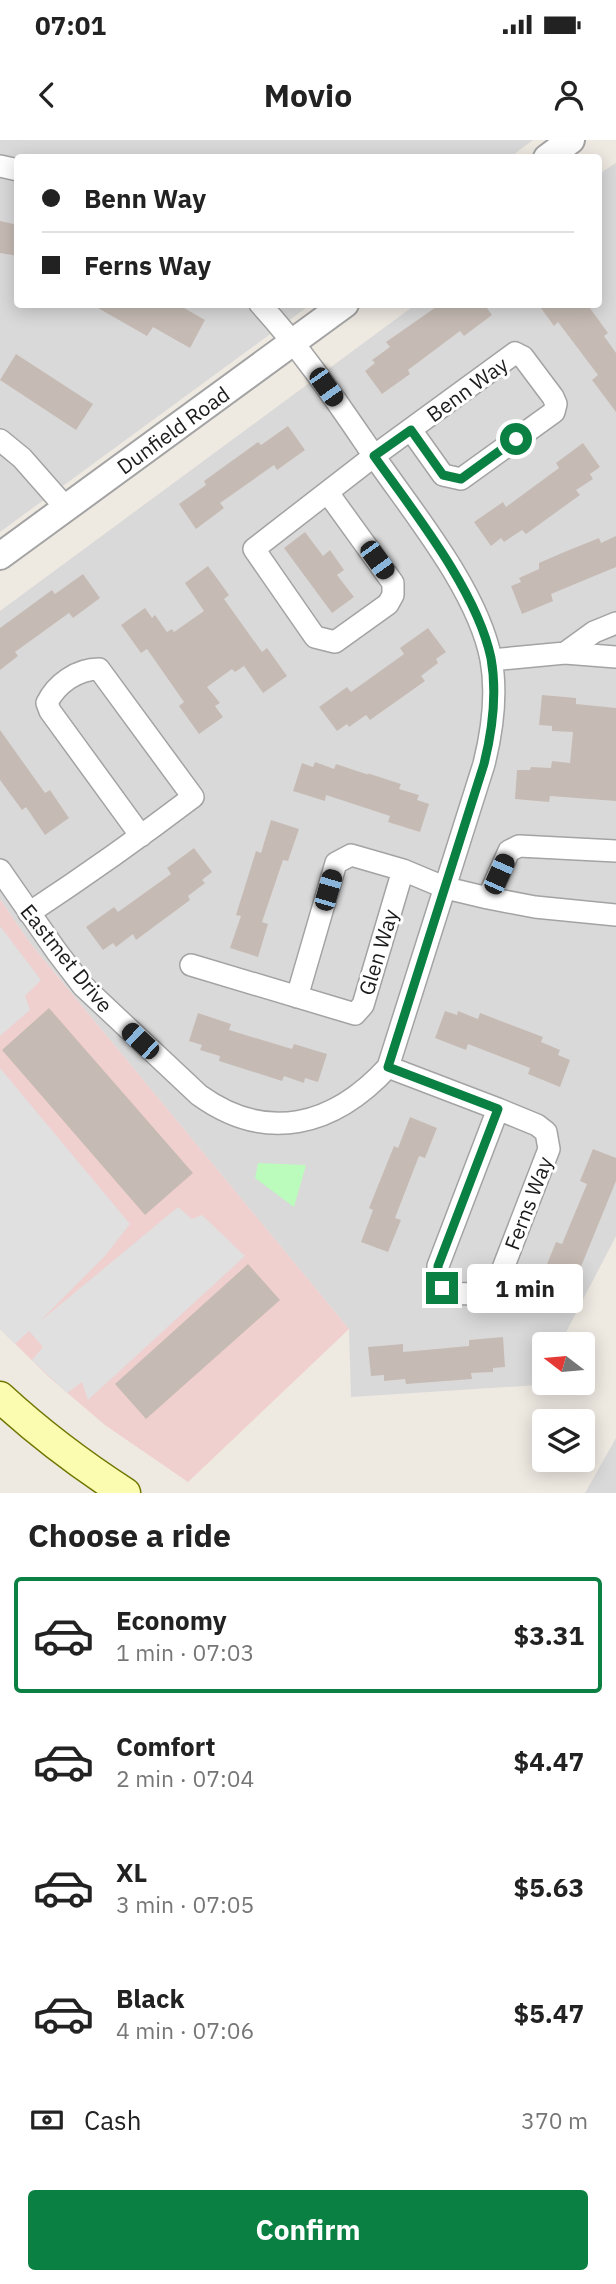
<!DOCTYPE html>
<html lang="en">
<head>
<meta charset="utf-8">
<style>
  :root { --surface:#fff; --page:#f6f6f6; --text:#222; --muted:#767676; --line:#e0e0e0; --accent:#0b8043 }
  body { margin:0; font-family:"IBM Plex Sans",sans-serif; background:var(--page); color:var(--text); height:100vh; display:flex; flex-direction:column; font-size:26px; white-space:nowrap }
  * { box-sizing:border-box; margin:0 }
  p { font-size:23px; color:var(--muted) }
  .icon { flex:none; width:38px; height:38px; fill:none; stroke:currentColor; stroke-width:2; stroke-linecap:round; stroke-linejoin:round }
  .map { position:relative; height:1353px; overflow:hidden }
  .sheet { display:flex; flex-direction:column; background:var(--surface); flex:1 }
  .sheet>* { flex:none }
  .guide { position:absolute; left:14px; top:14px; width:588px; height:154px; border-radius:7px; box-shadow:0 4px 18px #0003; display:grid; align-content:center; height:154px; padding:0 28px; background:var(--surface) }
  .needle { width:46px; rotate:286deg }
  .buttons { position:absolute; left:532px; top:1192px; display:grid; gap:14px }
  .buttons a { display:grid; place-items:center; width:63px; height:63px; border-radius:7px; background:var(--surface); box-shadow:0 4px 18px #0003; font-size:35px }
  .end { position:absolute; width:32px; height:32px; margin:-16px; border:9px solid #0b8043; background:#fff; box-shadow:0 0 0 4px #fff }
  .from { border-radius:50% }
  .bubble { position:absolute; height:49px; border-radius:7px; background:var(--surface); box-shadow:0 4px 18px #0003; font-size:23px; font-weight:800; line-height:49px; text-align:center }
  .car { position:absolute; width:21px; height:42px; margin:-21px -10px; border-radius:9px; box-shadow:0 0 5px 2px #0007; background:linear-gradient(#222 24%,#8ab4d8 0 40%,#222 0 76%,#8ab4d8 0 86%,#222 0) }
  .guide b { display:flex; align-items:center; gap:24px; height:66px; font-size:26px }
  .guide b+b { border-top:2px solid var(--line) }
  .guide i { width:18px; height:18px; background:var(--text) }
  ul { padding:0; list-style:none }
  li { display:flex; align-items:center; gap:21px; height:116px; margin:0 14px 10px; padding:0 14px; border:4px solid transparent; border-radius:7px }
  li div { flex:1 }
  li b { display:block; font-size:26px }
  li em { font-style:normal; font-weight:800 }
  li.selected { border-color:var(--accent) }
  li>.icon { width:63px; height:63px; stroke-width:1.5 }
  h2 { padding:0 28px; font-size:32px; line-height:84px }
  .pay { display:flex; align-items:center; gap:18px; height:77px; padding:0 28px; font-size:26px }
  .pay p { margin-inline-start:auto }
  .cta { display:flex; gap:14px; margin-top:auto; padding:14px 28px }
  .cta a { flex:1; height:80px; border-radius:7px; background:var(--accent); color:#fff; font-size:28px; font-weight:800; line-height:80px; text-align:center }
  .status { display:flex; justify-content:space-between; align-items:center; height:49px; padding:0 35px; background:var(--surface); direction:ltr }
  .status svg { height:19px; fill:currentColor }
  header { display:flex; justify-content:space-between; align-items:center; height:91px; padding:0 28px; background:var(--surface); font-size:32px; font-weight:800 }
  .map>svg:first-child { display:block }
  .residential { fill:#dad9d9 }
  .commercial { fill:#f0cfcf }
  .park { fill:#bbfbbc }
  .parking { fill:#e0e0e0 }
  .building { fill:#c6bbb4 }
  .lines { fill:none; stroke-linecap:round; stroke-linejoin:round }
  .minor-casing { stroke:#a3a3a3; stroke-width:24 }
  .tertiary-casing { stroke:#a3a3a3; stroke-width:30 }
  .secondary-casing { stroke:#707600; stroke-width:33 }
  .minor { stroke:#fff; stroke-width:21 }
  .tertiary { stroke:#fff; stroke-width:26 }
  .secondary { stroke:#fcfcb1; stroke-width:30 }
  .route { stroke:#0b8043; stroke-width:9 }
  .labels { text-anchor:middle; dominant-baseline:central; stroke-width:6; stroke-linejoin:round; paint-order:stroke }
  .street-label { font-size:21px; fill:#1c1c1c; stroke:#fff }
</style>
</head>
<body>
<div class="status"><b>07:01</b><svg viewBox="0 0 49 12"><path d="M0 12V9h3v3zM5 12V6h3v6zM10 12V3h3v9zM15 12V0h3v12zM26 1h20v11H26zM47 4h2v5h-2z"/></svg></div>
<header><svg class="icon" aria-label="back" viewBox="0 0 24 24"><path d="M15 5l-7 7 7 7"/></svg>Movio<svg class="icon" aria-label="person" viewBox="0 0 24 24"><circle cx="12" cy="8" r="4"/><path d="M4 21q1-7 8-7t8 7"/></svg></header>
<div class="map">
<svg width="616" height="1353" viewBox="0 0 616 1353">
  <rect width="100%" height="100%" fill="#eee9e1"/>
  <path class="residential" d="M0,0H533L509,18H18V164L310,165L0,392Z
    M616,23V1096L560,1204H544V1234L539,1245L351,1257L349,1189L30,803L0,759V471L415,165L598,164L599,34Z
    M616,1298V1353H585Z"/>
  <path class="commercial" d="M0,759L30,803L349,1189L188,1342L105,1285L50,1238L0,1189Z"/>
  <path class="park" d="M258,1023L306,1025L294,1067L255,1038Z"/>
  <path class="parking" d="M0,786L41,840L25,856L30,870L0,896Z
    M0,928L130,1084L104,1117L38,1183L178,1067L192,1079L202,1075L245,1116L88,1260L82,1242L67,1253L32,1220L43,1207L29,1191L15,1204L0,1189Z"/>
  <path class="building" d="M0,81L18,85V116L0,113Z
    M91,164H177L205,180L190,208L153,187L147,196Z
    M484,164L492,175L464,196L460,191L408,230L410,234L382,254L365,231L375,223L372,220L390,207L386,202L439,165Z
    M538,164H587L608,193L604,196L616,213V272L592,240L598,235L558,182L554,186Z
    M16,214L93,264L76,290L0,240Z
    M288,286L305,310L277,330L274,325L220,363L224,368L196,389L179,364L206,345L204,341L258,302L261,305Z
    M583,303L600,327L590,334L593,339L576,350L580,355L526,394L522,390L504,402L501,398L491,406L474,382L503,362L506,367L559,328L556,323Z
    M305,392L323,416L330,410L344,430L337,435L354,457L332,473L284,408Z
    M616,396V427L551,454L553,461L522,474L511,446L521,442L519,438L539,429V423L562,413L599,398L601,403Z
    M208,426L229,455L224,459L262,512L267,508L287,536L263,553L244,526L235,532L232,529L207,547L220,563L215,566L223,577L199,594L179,566L184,562L147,509L141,513L121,485L145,468L152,478L155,475L167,492L172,489L174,492L204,471L185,443Z
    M83,434L100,458L73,478L69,473L15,512L18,516L0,530V488L52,450L55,454Z
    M428,488L446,512L436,519L438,523L421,536L425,541L370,580L366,575L349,587L347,584L337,591L319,567L347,547L351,552L404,514L400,508Z
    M542,555L576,558V564L616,568V661L550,656L549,662L515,659L517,630H530L531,627L551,628L552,621L570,623L573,592L552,591V586L539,585Z
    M0,590L45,653L50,650L69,678L45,695L26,667L22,670L0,640Z
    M315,622L334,629L336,624L369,635L367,633L401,644L399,649L419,655L417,660L429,664L420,692L388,682L390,676L326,655L325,661L293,651L302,623L313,627Z
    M271,680L299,689L288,721L283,720L262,782L268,784L258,817L230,808L241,776L236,775L256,711L261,713Z
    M194,708L212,732L202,740L205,743L188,756L190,760L136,800L133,794L116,807L113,803L103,810L86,787L114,767L118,772L171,734L167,728Z
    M49,868L193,1033L145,1075L2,910Z
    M445,871L457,875L458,871L478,879L480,873L543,897L541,902L560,910L558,915L570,920L560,947L528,934L530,928L468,904L466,910L435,898Z
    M198,873L231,884L229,890L292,909L294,904L327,914L318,942L305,938L304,943L284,936L282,941L219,921L220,916L200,910L202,905L189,901Z
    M410,977L437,988L425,1018L419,1016L395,1078L401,1080L388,1112L361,1102L373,1070L369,1068L394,1006L398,1008Z
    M593,1009L616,1018V1041L578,1134L575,1133L570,1145L543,1134L556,1102L562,1104L587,1044L580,1041Z
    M248,1124L280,1160L146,1279L115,1244Z
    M503,1197L505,1227L493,1228V1232L471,1233L472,1239L406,1244L405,1239L384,1241V1235L371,1236L368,1207L403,1204V1212L469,1206V1200Z"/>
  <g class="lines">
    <defs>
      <path id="minor" d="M0,26L18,30
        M0,300L22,318L66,368
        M328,353L393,443V455L388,464L335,502L315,497L254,409L374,316L515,213L523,217L553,257L556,264L554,272L461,339L443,335L411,290
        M565,513L616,517
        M491,520L565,513L594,492L616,483
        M0,730L57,812L83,846L199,955C267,1004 334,986 388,927L484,624C492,592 497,552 491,519C478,453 419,380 381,326C343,271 306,214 260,164
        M488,758L509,711L519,706L616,711
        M29,773C85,736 139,698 193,657L99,529C77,529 56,544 47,563L50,571L141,696
        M191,825L355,874L363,865L403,730
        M297,857L336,723L351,715L403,730L446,748L488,758L535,767L616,775
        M388,927L498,969
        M498,969L537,985L546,992L549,1009L495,1149C482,1153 455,1158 443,1148C436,1143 438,1134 438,1126Z"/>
      <path id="tertiary" d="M547,18L571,0
        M0,416L345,164"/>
      <path id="secondary" d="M0,1257C39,1293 80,1324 125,1353"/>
    </defs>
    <use href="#minor" class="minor-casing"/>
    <use href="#tertiary" class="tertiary-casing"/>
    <use href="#secondary" class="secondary-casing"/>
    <use href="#minor" class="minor"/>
    <use href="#tertiary" class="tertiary"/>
    <use href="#secondary" class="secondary"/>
  </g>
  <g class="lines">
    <path class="route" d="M442,1148L438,1140V1126L498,969L388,927L484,624C492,592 497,552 491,518C477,451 414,372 374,316L411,290L443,335L461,339L516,299"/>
  </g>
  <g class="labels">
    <g class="street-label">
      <text transform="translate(467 249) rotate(-36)">Benn Way</text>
      <text transform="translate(173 290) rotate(-36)">Dunfield Road</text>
      <text transform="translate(378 812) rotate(-73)">Glen Way</text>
      <text transform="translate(67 818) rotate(51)">Eastmet Drive</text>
      <text transform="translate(528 1063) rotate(-69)">Ferns Way</text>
    </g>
  </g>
</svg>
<div class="buttons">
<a><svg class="needle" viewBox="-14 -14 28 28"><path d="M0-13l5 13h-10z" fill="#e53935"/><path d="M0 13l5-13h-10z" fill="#767676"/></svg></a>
<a><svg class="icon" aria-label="layers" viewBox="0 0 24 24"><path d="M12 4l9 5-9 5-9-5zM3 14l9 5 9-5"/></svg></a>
</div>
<i class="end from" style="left:516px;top:299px"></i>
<i class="end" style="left:442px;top:1148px"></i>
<div class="bubble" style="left:467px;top:1124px;width:116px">1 min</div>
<i class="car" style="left:326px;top:247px;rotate:145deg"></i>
<i class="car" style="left:377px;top:420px;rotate:144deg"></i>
<i class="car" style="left:499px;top:734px;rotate:24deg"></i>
<i class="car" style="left:328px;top:750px;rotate:16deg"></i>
<i class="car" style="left:140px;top:901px;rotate:313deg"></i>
<div class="guide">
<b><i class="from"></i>Benn Way</b>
<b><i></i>Ferns Way</b>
</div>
</div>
<section class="sheet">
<h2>Choose a ride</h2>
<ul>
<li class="selected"><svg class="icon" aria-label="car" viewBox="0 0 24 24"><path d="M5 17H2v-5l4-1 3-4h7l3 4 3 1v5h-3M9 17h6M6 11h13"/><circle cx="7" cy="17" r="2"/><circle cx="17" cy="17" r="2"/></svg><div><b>Economy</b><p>1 min · 07:03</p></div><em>$3.31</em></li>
<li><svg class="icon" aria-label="car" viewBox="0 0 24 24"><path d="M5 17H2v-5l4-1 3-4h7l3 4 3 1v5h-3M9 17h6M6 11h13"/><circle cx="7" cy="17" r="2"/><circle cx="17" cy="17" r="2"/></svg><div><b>Comfort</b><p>2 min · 07:04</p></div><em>$4.47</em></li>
<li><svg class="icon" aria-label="car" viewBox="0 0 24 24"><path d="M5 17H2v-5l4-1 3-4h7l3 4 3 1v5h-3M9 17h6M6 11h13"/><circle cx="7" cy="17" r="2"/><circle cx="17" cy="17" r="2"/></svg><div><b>XL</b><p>3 min · 07:05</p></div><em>$5.63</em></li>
<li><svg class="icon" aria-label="car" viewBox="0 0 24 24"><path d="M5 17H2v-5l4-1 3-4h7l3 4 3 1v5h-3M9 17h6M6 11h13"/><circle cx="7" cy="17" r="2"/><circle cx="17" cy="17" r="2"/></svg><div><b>Black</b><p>4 min · 07:06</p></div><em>$5.47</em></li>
</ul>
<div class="pay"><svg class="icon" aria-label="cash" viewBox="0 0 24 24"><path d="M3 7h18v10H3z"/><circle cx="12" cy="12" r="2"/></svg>Cash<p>370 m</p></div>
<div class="cta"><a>Confirm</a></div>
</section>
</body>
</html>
